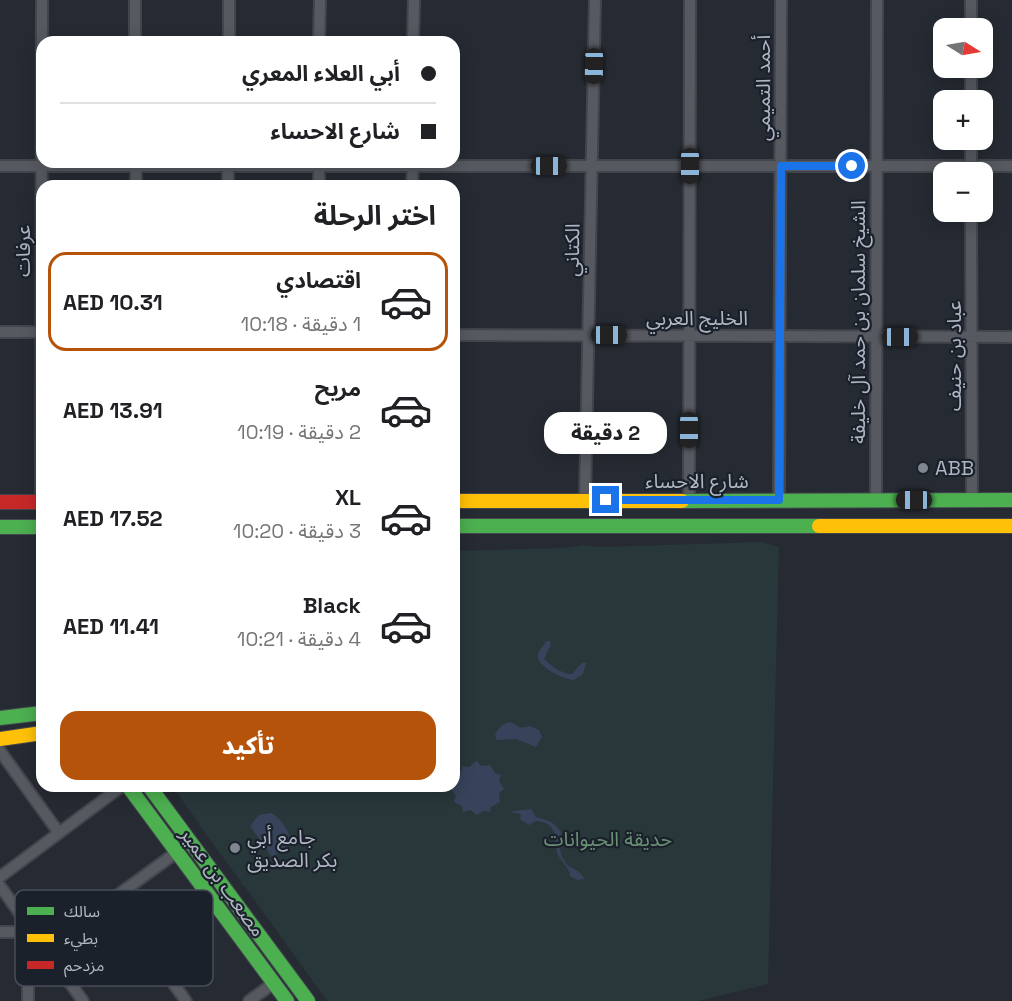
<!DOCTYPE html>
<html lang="ar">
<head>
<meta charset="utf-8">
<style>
  :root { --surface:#fff; --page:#f2f2f2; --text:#202124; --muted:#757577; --line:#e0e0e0; --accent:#b45309 }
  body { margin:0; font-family:"Space Grotesk","Noto Sans Arabic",sans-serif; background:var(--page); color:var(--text); direction:rtl; height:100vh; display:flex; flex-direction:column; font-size:22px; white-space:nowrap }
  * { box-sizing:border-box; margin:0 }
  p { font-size:20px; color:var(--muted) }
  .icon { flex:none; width:33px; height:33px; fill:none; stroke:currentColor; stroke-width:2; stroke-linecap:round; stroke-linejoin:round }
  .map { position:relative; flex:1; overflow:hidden; direction:ltr }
  .panel { position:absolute; left:36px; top:180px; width:424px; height:612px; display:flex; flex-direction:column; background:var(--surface); border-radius:18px; box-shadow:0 3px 15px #0003; direction:rtl }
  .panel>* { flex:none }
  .hud { position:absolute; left:36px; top:36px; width:424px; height:132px; border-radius:18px; box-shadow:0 3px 15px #0003; direction:rtl; display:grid; align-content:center; height:132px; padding:0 24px; background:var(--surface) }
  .needle { width:39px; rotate:101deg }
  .controls { position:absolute; left:933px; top:18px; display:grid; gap:12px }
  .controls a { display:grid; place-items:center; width:60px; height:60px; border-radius:12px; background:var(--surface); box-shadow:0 3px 15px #0003; font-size:30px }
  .end { position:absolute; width:27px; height:27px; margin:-14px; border:8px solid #1a73e8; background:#fff; box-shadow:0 0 0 3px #fff }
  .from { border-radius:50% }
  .bubble { position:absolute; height:42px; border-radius:18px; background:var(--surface); box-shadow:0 3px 15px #0003; font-size:20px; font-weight:800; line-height:42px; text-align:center; direction:rtl }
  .car { position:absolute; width:18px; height:36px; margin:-18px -9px; border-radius:8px; box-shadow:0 0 4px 2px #0007; background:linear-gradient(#222 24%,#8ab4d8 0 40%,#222 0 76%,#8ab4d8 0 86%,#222 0) }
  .hud b { display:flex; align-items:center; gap:21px; height:57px; font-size:22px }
  .hud b+b { border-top:2px solid var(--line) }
  .hud i { width:15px; height:15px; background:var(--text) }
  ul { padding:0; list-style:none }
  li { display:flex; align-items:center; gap:18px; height:99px; margin:0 12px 9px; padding:0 12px; border:3px solid transparent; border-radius:18px }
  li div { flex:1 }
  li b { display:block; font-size:22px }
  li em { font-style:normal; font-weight:800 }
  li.on { border-color:var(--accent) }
  li>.icon { width:54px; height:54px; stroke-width:1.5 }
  h2 { padding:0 24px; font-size:27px; line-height:72px }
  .action { display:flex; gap:12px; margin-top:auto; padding:12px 24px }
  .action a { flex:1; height:69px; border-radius:18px; background:var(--accent); color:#fff; font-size:24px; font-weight:800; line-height:69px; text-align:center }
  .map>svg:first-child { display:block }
  .green { fill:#28373a }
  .water { fill:#37435a }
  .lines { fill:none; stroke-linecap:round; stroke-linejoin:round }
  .street-casing { stroke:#42454b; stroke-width:14 }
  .fast-casing { stroke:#44474f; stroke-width:16 }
  .slow-casing { stroke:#44474f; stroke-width:16 }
  .jam-casing { stroke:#44474f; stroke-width:16 }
  .street { stroke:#565960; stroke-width:10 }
  .fast { stroke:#4caf50; stroke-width:14 }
  .slow { stroke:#ffc107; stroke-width:14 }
  .jam { stroke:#c62828; stroke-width:14 }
  .route { stroke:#1a73e8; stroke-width:8 }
  .poi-dot { fill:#808590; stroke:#1b212b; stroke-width:2 }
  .labels { text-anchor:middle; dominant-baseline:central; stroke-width:4.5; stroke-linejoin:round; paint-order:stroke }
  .street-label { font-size:20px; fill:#b0b6c3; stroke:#1b212b }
  .poi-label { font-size:20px; fill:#b0b6c3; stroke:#1b212b; text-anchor:start }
  .park-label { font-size:20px; fill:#6a9176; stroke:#1b212b }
  .key { fill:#1b212b; stroke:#484e59; stroke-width:1.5 }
  .key-label { font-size:16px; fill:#b0b6c3 }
</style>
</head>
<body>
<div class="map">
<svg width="1012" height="1001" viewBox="0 0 1012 1001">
  <rect width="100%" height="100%" fill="#262a32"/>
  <path class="green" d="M762,542L779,547L768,984L699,1001H327L246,888L240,883L241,882L203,830H202L200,825L172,786H454L455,551L564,548L583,545L599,547Z"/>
  <path class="water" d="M546,641H550L551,644L544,659C551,666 562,674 572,674L582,663H586L583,674L574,680C564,679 541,669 538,658C536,653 544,646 546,641Z
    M509,722C521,725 515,730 530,726L539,730L542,737L536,747L516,739L497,740L495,736C496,730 503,723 509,722Z
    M477,761L481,766L490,765L495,773L501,775L499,781L504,789L499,793L500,802L491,807L490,812L483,811L477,815L470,810L463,812L462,806L454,802L456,796L451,789L454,786L455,776L460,774L463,766L469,767Z
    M531,809L536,817C549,821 552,820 561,832L559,846L562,857L567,865L579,872L585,879L577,880L570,876C570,868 562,863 558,855C553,842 561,823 536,821L529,825L520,819L521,815L518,813H511L514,811Z
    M271,813C283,820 289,831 292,845L272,857L250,826L259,815Z"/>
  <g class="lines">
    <defs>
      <path id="street" d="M135,0V42
        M971,0V28
        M229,42V0
        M319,42L320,0
        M413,42L414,0
        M971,68V100
        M971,140V172
        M136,162V186
        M0,166H1012
        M228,186V162
        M319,186V162
        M412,186L413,162
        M971,212L972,500
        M0,332H42
        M454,335L1012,337
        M876,499L877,0
        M585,500L595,0
        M779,500L781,0
        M689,501L690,0
        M41,502L42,0
        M0,751L59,833
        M0,877L122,786
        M0,886L83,1001
        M113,900L186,1001
        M0,932H31
        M45,948L177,852
        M28,1001V967L38,940
        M249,1001L274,983"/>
      <path id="fast" d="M682,501L1012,500
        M454,526H819
        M0,527H42
        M0,718L42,713
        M128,786L287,1001
        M149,786L308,1001"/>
      <path id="slow" d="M454,501H682
        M819,526H1012
        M0,739L42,733"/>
      <path id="jam" d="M0,502H42"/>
    </defs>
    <use href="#street" class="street-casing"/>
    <use href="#fast" class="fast-casing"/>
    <use href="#slow" class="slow-casing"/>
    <use href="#jam" class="jam-casing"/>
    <use href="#street" class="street"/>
    <use href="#fast" class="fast"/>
    <use href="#slow" class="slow"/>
    <use href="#jam" class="jam"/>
  </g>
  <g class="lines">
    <path class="route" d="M606,500H779L781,166H852"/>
  </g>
  <g class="poi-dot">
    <circle cx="923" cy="468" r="6"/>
    <circle cx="235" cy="848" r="6"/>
  </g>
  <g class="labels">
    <g class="street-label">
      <text transform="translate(763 88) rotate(-90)">أحمد التميمي</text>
      <text transform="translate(572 250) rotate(-89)">الكتاني</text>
      <text transform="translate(23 251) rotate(-90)">عرفات</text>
      <text x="697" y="318">الخليج العربي</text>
      <text transform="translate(858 322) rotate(-90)">الشيخ سلمان بن حمد آل خليفة</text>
      <text transform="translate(954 356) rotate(-90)">عباد بن حنيف</text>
      <text x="697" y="481">شارع الاحساء</text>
      <text transform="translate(223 882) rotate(54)">مصعب بن عمير</text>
    </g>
    <g class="poi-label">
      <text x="935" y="468">ABB</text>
      <text x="247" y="837">جامع أبي<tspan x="247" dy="23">بكر الصديق</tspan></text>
    </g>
    <g class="park-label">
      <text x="608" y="839">حديقة الحيوانات</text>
    </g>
  </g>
  <rect x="15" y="890" width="198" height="96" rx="9" class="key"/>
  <rect x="27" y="907" width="27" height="8" fill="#4caf50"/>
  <rect x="27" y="934" width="27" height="8" fill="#ffc107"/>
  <rect x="27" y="961" width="27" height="8" fill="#c62828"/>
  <g class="key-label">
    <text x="64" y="917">سالك</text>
    <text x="64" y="944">بطيء</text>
    <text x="64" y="971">مزدحم</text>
  </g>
</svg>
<div class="controls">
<a><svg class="needle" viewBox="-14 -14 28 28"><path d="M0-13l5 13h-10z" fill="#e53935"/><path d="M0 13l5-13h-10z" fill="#757577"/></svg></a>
<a>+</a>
<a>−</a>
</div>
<i class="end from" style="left:852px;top:166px"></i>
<i class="end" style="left:606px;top:500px"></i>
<div class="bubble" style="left:544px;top:412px;width:123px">2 دقيقة</div>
<i class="car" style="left:594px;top:66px;rotate:181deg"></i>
<i class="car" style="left:549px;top:166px;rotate:90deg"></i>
<i class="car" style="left:690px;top:166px;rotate:180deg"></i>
<i class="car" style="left:609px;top:335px;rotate:90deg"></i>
<i class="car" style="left:900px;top:337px;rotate:90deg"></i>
<i class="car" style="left:689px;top:430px;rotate:180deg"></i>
<i class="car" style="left:914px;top:500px;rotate:270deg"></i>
<div class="hud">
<b><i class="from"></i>أبي العلاء المعري</b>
<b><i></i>شارع الاحساء</b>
</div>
<section class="panel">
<h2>اختر الرحلة</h2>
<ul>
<li class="on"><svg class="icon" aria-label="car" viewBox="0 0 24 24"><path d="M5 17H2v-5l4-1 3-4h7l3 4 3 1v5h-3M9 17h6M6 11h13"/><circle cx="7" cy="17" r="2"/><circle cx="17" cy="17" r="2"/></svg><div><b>اقتصادي</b><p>1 دقيقة · 10:18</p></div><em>AED 10.31</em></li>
<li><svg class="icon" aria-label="car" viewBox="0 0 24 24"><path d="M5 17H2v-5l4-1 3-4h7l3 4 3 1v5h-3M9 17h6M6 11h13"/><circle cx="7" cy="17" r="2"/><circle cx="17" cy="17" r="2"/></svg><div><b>مريح</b><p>2 دقيقة · 10:19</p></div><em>AED 13.91</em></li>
<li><svg class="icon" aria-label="car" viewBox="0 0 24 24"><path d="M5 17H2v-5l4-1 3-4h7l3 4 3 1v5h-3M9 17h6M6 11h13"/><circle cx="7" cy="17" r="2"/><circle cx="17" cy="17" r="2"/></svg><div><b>XL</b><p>3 دقيقة · 10:20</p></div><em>AED 17.52</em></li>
<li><svg class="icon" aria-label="car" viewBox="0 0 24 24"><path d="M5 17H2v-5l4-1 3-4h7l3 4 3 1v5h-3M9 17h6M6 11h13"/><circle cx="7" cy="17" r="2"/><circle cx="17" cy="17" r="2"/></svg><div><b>Black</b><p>4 دقيقة · 10:21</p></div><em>AED 11.41</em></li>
</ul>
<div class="action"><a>تأكيد</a></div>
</section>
</div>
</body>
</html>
